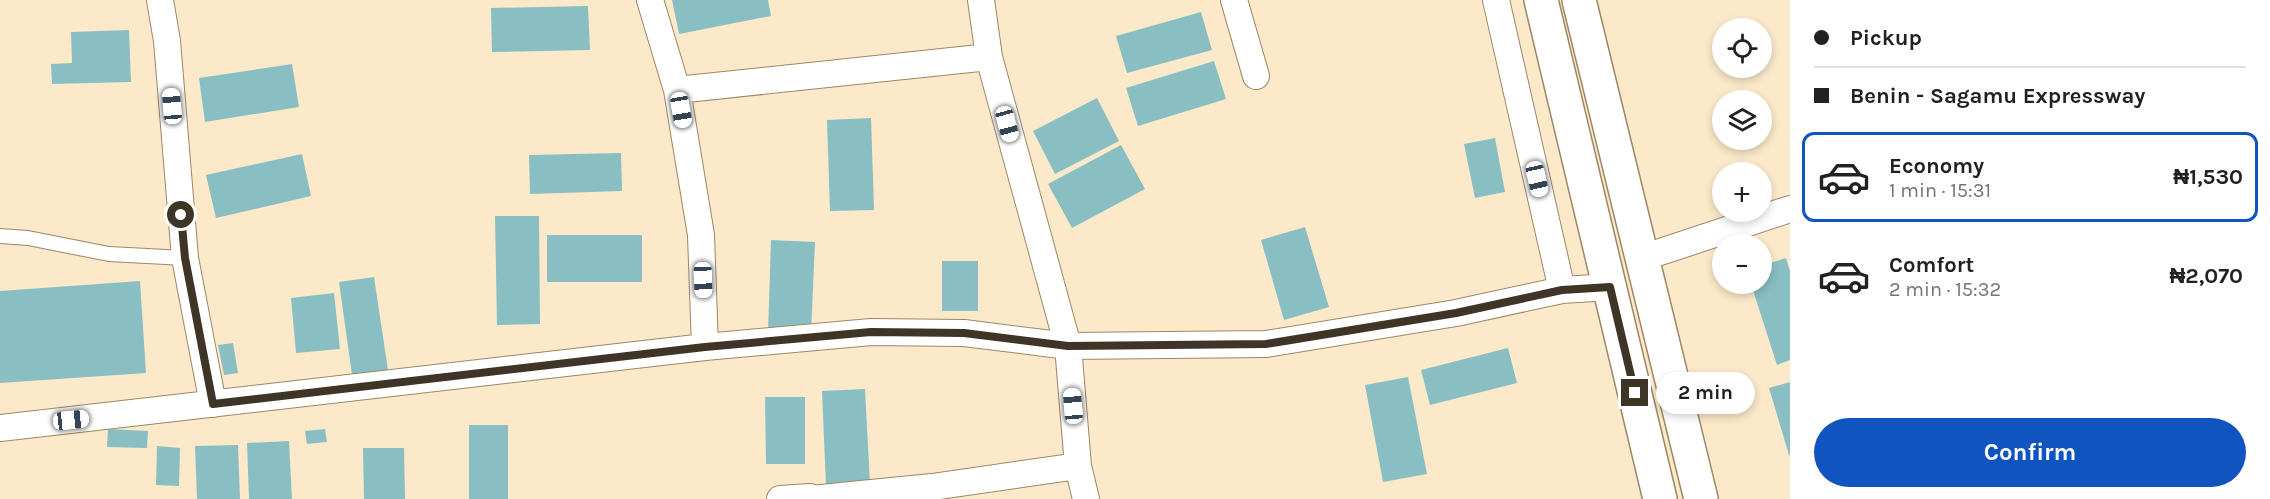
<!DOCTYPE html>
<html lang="en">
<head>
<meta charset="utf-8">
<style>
  :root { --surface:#fff; --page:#f6f6f6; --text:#202124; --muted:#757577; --line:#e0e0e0; --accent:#1054bf }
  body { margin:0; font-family:Karla,sans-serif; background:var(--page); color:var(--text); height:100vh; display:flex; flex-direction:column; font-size:22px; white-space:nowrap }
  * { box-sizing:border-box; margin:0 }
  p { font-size:20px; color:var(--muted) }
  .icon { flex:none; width:33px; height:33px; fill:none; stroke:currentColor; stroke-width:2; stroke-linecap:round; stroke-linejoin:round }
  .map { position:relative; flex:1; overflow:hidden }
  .panel { display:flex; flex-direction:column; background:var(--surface); width:480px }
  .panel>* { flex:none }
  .hud { display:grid; align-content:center; height:132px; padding:0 24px; background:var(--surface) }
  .tools { position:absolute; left:1712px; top:18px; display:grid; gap:12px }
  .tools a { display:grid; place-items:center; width:60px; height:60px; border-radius:50%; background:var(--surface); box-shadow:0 3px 9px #0003; font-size:30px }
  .end { position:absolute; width:27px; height:27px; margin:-14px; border:8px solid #3e3526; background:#fff; box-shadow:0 0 0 3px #fff }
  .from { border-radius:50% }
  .bubble { position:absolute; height:42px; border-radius:21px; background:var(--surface); box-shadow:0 3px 9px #0003; font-size:20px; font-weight:700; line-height:42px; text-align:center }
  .car { position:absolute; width:18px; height:36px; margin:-18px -9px; border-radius:8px; box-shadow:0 0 4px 2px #0007; background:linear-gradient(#fff 24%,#345 0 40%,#fff 0 76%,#345 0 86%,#fff 0) }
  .hud b { display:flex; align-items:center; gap:21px; height:57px; font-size:22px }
  .hud b+b { border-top:2px solid var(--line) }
  .hud i { width:15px; height:15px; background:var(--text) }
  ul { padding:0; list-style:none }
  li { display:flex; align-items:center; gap:18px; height:90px; margin:0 12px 9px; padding:0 12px; border:3px solid transparent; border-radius:12px }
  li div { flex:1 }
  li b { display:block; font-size:22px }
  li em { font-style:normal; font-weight:700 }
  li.on { border-color:var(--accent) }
  li>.icon { width:54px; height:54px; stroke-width:1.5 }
  .cta { display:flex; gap:12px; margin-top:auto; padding:12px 24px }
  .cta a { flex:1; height:69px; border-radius:36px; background:var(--accent); color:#fff; font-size:24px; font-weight:700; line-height:69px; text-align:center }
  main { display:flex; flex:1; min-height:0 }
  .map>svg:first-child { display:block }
  .building { fill:#89bfc2 }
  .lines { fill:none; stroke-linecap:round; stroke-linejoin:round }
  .lane-casing { stroke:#9d8764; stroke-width:16 }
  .street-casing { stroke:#9d8764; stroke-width:28 }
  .highway-casing { stroke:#9d8764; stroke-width:36 }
  .lane { stroke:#fff; stroke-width:14 }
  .street { stroke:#fff; stroke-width:26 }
  .highway { stroke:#fff; stroke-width:33 }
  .route { stroke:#3e3526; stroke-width:8 }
</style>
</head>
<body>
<main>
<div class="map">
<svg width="1790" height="499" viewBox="0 0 1790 499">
  <rect width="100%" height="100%" fill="#fbe9ca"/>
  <path class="building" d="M672,0H768L771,16L679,34Z
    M588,6L590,50L492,52L491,8Z
    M1201,12L1212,50L1127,73L1116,36Z
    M129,30L131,82L52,84L51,64L72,63L71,32Z
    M1214,61L1226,99L1138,126L1126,88Z
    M292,64L299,107L205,122L199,78Z
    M1097,98L1119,141L1055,174L1033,131Z
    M871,118L874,210L830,211L827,120Z
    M1495,138L1505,192L1475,198L1464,144Z
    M1121,145L1145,189L1072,228L1048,184Z
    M621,153L622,191L530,194L529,155Z
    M302,154L311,196L216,218L206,175Z
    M495,216H539L540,324L497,325Z
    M1305,227L1329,307L1284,320L1261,240Z
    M547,235H642V282H547Z
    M771,240L815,242L811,334L768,332Z
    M1786,258L1790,271V360L1777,365L1751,284H1761V266Z
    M942,261H978V311H942Z
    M374,277L388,370L352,375L339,282Z
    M140,281L146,373L0,383V291Z
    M334,293L340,349L296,353L291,298Z
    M233,343L238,373L224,375L218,345Z
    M1508,348L1517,383L1430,405L1421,370Z
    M1408,377L1427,474L1383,482L1365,385Z
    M1790,382V455H1789L1769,388Z
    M865,389L870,484L826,486L822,391Z
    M765,397H805V464H766Z
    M469,425H508V499H469Z
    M108,429L148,431L147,448L107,447Z
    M325,429L327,442L307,444L305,431Z
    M289,441L292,499H249L247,443Z
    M238,445L240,499H197L195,446Z
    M157,446L180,448L179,486L156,485Z
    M363,448H404L405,499H364Z"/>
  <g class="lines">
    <defs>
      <path id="lane" d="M0,236L28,238L109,254L185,258"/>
      <path id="street" d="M160,0L167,41L185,258L213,404
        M650,0L677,90L701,235L705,347
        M981,0L989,57L1068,346L1078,466L1086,499
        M1234,0L1256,76
        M1496,0L1562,290
        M677,90L989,57
        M1642,258L1790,209
        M0,428L705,347L871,332L964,333L1068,346L1266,344L1456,313L1562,290L1610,287
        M780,499L810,497
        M811,499L932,487L1078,466"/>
      <path id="highway" d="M1541,0L1660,499
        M1579,0L1701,499"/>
    </defs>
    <use href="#lane" class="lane-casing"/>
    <use href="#street" class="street-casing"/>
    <use href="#highway" class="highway-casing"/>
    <use href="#lane" class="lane"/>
    <use href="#street" class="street"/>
    <use href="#highway" class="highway"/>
  </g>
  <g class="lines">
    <path class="route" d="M181,215L185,258L213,404L705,347L871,332L964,333L1068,346L1266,344L1456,313L1562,290L1610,287L1635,393"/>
  </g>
</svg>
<div class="tools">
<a><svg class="icon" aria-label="locate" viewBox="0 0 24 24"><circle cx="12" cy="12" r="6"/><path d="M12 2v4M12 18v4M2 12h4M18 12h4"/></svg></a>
<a><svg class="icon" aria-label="layers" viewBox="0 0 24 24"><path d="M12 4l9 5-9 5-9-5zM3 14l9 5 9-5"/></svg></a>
<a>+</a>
<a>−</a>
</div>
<i class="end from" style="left:181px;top:215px"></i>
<i class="end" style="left:1635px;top:393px"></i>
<div class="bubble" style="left:1656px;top:372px;width:99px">2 min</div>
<i class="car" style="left:172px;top:106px;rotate:355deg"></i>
<i class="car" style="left:681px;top:110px;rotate:170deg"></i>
<i class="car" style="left:1007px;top:124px;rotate:165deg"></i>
<i class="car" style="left:1537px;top:179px;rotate:167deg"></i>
<i class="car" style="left:703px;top:280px;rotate:178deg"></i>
<i class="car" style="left:1073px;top:406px;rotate:355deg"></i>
<i class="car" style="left:71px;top:420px;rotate:84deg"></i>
</div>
<section class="panel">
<div class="hud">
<b><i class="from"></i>Pickup</b>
<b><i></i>Benin - Sagamu Expressway</b>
</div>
<ul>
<li class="on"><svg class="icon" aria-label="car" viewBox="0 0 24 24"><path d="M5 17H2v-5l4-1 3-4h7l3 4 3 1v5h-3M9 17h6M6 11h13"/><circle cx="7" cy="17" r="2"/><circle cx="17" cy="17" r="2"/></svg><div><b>Economy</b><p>1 min · 15:31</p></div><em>₦1,530</em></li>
<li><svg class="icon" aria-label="car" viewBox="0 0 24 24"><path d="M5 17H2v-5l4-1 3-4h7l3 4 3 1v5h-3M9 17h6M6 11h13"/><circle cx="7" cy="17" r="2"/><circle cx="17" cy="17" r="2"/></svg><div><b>Comfort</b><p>2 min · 15:32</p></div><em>₦2,070</em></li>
</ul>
<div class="cta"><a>Confirm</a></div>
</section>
</main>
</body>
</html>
